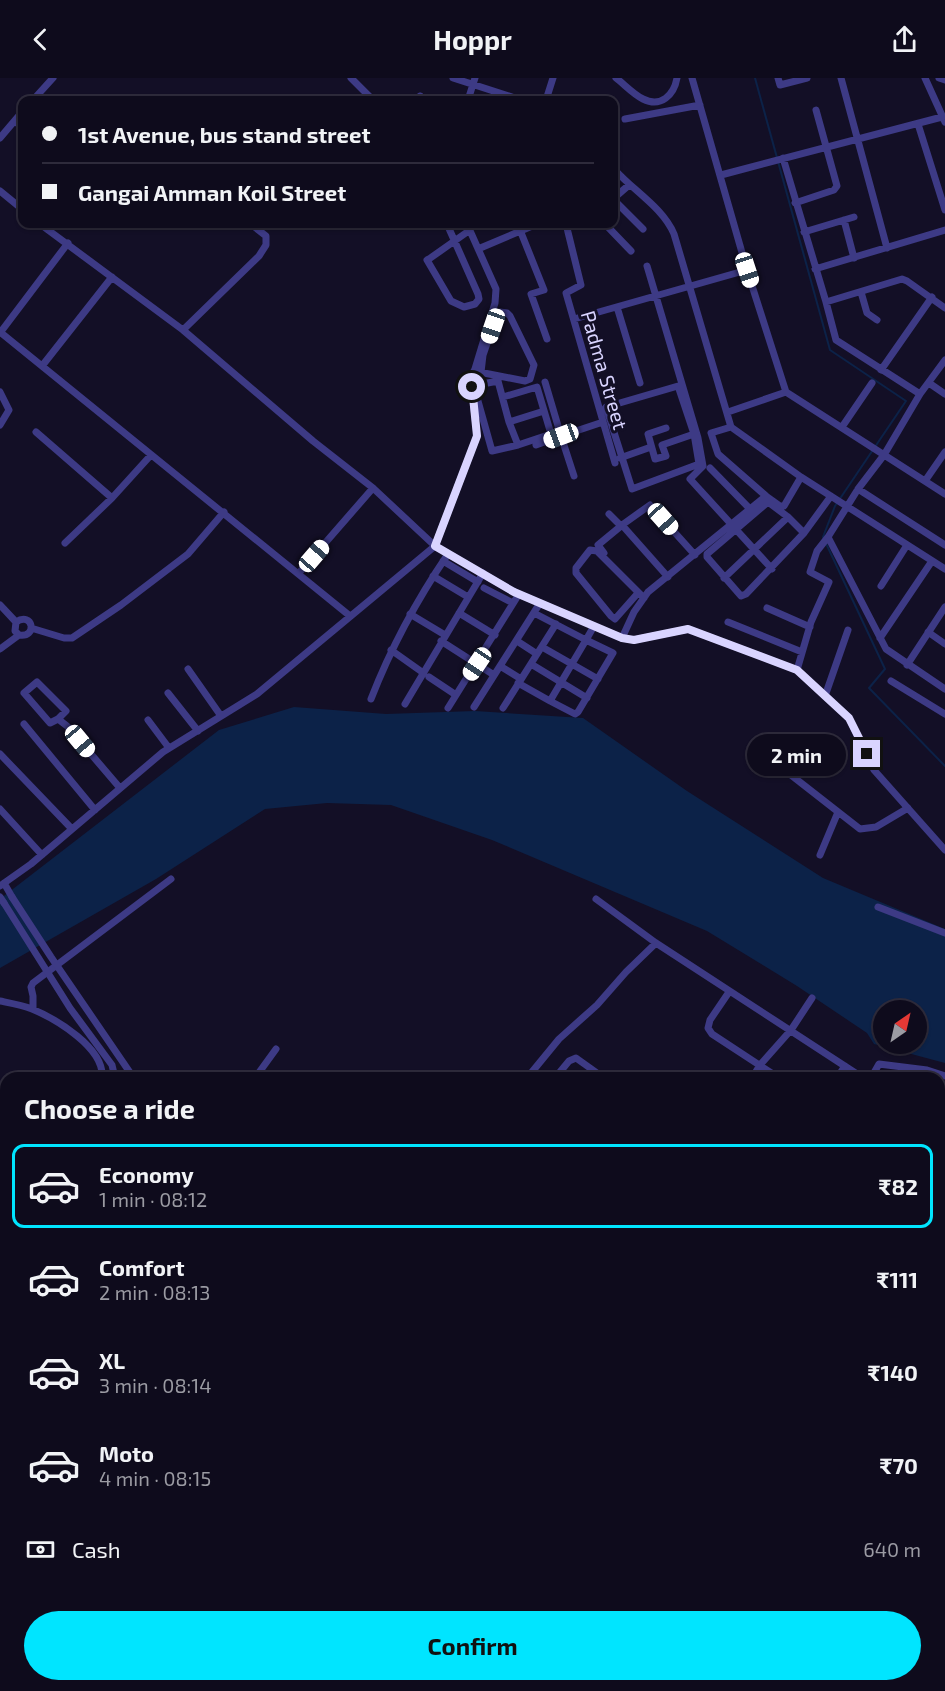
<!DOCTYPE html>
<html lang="en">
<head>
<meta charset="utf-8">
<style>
  :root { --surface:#0e0b1c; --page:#1c1929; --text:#f1f3f6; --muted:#9b9ba3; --line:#2e2b3b; --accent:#00e5ff }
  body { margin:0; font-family:"Exo 2",sans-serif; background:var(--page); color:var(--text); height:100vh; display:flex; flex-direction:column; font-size:22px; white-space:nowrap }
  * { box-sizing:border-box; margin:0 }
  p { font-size:20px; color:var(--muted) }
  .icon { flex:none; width:33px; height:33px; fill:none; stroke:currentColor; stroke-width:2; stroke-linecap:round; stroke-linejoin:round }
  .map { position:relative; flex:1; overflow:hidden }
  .sheet { position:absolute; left:0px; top:994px; width:945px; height:620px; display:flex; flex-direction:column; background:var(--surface); border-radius:18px 18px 0 0; box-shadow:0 2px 4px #0004,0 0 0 2px var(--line) }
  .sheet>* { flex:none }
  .guide { position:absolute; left:18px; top:18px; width:600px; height:132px; border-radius:12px; box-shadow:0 2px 4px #0004,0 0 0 2px var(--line); display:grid; align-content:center; height:132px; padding:0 24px; background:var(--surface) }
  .needle { width:39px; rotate:34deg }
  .buttons { position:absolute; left:873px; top:922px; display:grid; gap:12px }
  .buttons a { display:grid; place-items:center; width:54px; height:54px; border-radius:50%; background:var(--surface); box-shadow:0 2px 4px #0004,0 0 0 2px var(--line); font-size:30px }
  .end { position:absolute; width:27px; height:27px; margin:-14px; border:8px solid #d9d4ff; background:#111; box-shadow:0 0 0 3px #111 }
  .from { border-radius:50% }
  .bubble { position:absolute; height:42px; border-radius:21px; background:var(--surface); box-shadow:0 2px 4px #0004,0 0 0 2px var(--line); font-size:20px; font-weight:700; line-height:42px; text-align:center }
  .car { position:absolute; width:18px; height:36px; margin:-18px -9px; border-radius:8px; box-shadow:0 0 4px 2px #0007; background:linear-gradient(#fff 24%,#345 0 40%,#fff 0 76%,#345 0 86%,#fff 0) }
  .guide b { display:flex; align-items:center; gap:21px; height:57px; font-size:22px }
  .guide b+b { border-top:2px solid var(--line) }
  .guide i { width:15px; height:15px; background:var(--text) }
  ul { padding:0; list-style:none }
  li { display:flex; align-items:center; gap:18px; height:84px; margin:0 12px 9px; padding:0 12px; border:3px solid transparent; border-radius:12px }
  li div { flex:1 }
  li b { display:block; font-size:22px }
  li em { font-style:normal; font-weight:700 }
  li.selected { border-color:var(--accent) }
  li>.icon { width:54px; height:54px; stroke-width:1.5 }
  h2 { padding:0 24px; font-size:27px; line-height:72px }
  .pay { display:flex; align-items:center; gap:15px; height:66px; padding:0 24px; font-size:22px }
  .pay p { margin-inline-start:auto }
  .primary-button { display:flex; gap:12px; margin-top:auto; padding:12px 24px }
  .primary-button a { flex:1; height:69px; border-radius:36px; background:var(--accent); color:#111; font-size:24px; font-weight:700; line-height:69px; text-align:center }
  header { display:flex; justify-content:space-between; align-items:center; height:78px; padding:0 24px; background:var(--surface); font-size:27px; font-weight:700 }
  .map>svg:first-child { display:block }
  .water { fill:#0c2248; fill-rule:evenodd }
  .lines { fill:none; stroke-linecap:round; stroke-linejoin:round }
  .stream { stroke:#0c2248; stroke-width:2 }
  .minor { stroke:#3d3a85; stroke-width:7 }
  .major { stroke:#c25bff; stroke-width:9 }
  .minor-bridge { stroke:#3d3a85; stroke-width:7 }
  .route { stroke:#d9d4ff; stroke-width:8 }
  .labels { text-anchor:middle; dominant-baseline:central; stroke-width:6; stroke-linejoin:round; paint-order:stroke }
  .street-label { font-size:20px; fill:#d9d4ff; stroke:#130f26 }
</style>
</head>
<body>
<header><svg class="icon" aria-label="back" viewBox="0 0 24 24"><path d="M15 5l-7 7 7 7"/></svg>Hoppr<svg class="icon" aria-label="share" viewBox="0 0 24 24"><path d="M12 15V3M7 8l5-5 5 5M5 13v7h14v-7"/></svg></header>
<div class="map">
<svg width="945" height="1613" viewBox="0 0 945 1613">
  <rect width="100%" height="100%" fill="#130f26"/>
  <path class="water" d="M294,629L386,636L475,633L583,640L687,713L823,800L945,851V985L874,966L867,955L797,908L707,853L492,762L391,727L327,725L265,731L156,801L0,890V821L219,652ZM884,933H916V966H884Z"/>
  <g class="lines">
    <path class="stream" d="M755,0L830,272L906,323L835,428L823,459L885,591L869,610L945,688"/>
    <path class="minor" d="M351,0L373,22
      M453,0L521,22
      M616,0C624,6 633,16 643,21C661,30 674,17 677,0
      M692,0L747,192L786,314L945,416
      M778,0L780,7L807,0
      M841,0L887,170
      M925,0L945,44
      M939,0L945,2
      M33,22L53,0
      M419,22L420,18
      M468,22L475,0
      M546,22L553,0
      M625,41L700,27
      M15,43L22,49
      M918,46L945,132
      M0,60L22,34
      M783,80L826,224L836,262L920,316
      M616,93C634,113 663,130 674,156L731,349L801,399L945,491
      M721,97L942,39
      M0,113L22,131
      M614,120L629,107
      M614,122L643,151
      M795,125L834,112L837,108L816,32
      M844,142L854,180
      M40,146L183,252L313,363L373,410L435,468L514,514L622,560L634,562L688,551L797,592L849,640L874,692L945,772
      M447,146L478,216L479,221L475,226L464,229L451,223L427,182L429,181L470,152
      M566,146L581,207L566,215L615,385
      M605,146L631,173
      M520,152L544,212L531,216L547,261
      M804,154L854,139
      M478,171L537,146
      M647,188L698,360L703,388L690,401L772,491
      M815,191L945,152
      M861,214L867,235L877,242
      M826,224L902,201L907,203L945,230
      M617,229L640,305
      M574,241L747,192
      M183,252L259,178L266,167V158L251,146
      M0,254L350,538
      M0,255L68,165
      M945,282L920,316L884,377L858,411L828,459L886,571L945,611
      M42,288L112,199
      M881,292L932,219
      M474,293L525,303L530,301L534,287L510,238L507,235L500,234L493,248L489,245
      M481,294L483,277L493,248
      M545,304L561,358L603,344
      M929,305L945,316
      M472,308L498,303L509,344L518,367L492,373L476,316
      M678,308L694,356L699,386L632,411L606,329Z
      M0,314L9,332L0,347
      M503,319L537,309L551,356L518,367
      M728,334L786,314
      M509,344L544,333
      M731,349L711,355L718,376L766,418
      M842,349L872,305
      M666,350L648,356L655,381L666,378L662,367L694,356
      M36,354L112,420
      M536,367L561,358L574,398
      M620,380L651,369
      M710,390L751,432
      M925,403L945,374
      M858,411L945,467
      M768,424L788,439L804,455L746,516L741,518L707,479V476Z
      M804,455L831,418
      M65,465L112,420L151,377
      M604,475L598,467L621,448L609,436
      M443,483L478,504
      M299,495L373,410
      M433,498L468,519
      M668,499L622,447L650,427L695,477
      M724,500L788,439
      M881,508L907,467
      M484,510L513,525
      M638,515L615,541L611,538L576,495V490L590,472L597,473L644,520
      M0,527L16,544
      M767,530L810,549
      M459,535L495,557
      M534,535L586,562L550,623L575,636L578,634L613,575L586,562L594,548
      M410,536L445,557
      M728,544L802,574
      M31,550L64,560H72L121,527L188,476L224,434
      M928,554L945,566
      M622,560L634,534L648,514L766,418L780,428H784L801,399
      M880,560L932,483
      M441,563L494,597
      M517,563L537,576
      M542,569L598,601
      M0,571L19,557C38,560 33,533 16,544L15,553L19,557
      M391,572L422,594
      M531,586L587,620
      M907,587L945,529
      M500,588L521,601
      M188,591L221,638
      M797,592L811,544L829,504L810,494L817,473L828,459
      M429,599L456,617
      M891,603L945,636
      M518,605L550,623
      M168,615L198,653
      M825,618L848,552
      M371,621C392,567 416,523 448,476
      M405,626L483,495
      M474,629L540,525
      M448,630L519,516
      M503,630L556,546
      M58,641L66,633L37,604L24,615L50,645L58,641L67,648L120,710
      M148,642L169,670
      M24,646L95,732
      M0,676L72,751
      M773,683L860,751L876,749L908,730
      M0,731L42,777
      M820,777L838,734
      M4,805L12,819
      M0,808L31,786L163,674L257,616L435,468L477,358L471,304L495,225L496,211L467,146
      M0,819L4,825
      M596,821L656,865L857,996
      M878,829L945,855
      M729,914L710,942L708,950L712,956L779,1000
      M0,923C10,925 22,927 32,931C56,941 105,970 102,1000
      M33,931V918L31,909L33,905L171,801
      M675,996L681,1000
      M600,999L604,997L611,1000
      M255,1000L276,971
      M527,1000L559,961L597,927L626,894L656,865
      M555,1000L569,983L576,980L597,995L600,1000
      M637,1000L640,996
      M752,1000L760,987L791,952L812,920
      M837,1000L845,988
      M871,1000L879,986L927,992L945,998
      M924,1000L927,992
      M939,1034L945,1035
      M0,1118L6,1112
      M939,1190H945
      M0,1226L6,1230
      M939,1279L945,1280
      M0,1280L6,1284
      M939,1316L945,1290
      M0,1337L6,1330
      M0,1362L6,1367
      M939,1372L945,1375
      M0,1391L6,1396
      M0,1416L6,1409
      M0,1451L6,1444
      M0,1524L6,1517
      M939,1547L945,1539
      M939,1560L945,1565
      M939,1579L945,1571
      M56,1608L62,1613
      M141,1608L148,1613
      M218,1608L228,1613
      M294,1608L300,1613
      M357,1608L362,1613
      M467,1608L475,1613
      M511,1608L518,1613
      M568,1608L575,1613
      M639,1608L647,1613
      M814,1608L822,1613
      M939,1608L945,1601
      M97,1613L101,1608
      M398,1613L402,1608
      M442,1613L446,1608
      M710,1613L714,1608
      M760,1613L765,1608
      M911,1613L915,1608"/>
    <path class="major" d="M0,1010H6
      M0,1028H6
      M939,1134H945
      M939,1150L945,1151"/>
    <path class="minor-bridge" d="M12,819L51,879L131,996
      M4,825L70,930L112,987L115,1000"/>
  </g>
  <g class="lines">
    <path class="route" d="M472,309L477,358L435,468L514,514L622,560L634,562L688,551L797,592L849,640L867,676"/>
  </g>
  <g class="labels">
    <g class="street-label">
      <text transform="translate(605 292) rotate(74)">Padma Street</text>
    </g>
  </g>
</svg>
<div class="buttons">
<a><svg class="needle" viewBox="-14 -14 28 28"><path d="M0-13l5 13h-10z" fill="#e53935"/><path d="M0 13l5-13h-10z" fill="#9b9ba3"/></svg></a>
</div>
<i class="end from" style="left:472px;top:309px"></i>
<i class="end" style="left:867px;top:676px"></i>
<div class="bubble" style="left:747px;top:656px;width:99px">2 min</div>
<i class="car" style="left:747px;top:192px;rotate:162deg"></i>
<i class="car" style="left:493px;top:248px;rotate:199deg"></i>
<i class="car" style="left:561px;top:358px;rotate:250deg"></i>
<i class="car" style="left:663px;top:441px;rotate:138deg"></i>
<i class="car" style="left:314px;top:478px;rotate:41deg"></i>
<i class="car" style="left:477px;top:586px;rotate:214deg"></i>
<i class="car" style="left:80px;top:663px;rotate:140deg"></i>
<div class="guide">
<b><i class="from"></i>1st Avenue, bus stand street</b>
<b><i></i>Gangai Amman Koil Street</b>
</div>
<section class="sheet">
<h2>Choose a ride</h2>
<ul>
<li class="selected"><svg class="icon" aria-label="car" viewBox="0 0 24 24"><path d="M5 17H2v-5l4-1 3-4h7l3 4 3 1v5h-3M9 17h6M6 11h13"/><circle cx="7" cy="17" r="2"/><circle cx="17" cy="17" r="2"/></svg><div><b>Economy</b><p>1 min · 08:12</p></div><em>₹82</em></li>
<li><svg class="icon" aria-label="car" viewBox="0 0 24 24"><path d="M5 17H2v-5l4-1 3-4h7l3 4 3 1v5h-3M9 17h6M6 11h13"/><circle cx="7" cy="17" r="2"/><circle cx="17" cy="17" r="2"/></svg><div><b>Comfort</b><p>2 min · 08:13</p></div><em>₹111</em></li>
<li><svg class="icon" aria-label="car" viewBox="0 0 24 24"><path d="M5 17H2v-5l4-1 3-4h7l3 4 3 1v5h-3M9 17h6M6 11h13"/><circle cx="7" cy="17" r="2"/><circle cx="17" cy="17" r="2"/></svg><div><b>XL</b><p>3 min · 08:14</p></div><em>₹140</em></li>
<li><svg class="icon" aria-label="car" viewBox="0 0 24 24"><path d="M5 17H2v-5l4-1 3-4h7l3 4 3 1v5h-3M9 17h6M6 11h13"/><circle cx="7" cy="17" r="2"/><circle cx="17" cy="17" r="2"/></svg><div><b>Moto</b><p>4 min · 08:15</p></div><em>₹70</em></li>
</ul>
<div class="pay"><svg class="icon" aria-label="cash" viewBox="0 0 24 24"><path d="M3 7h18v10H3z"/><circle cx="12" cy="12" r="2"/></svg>Cash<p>640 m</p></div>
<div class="primary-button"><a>Confirm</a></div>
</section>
</div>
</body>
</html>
